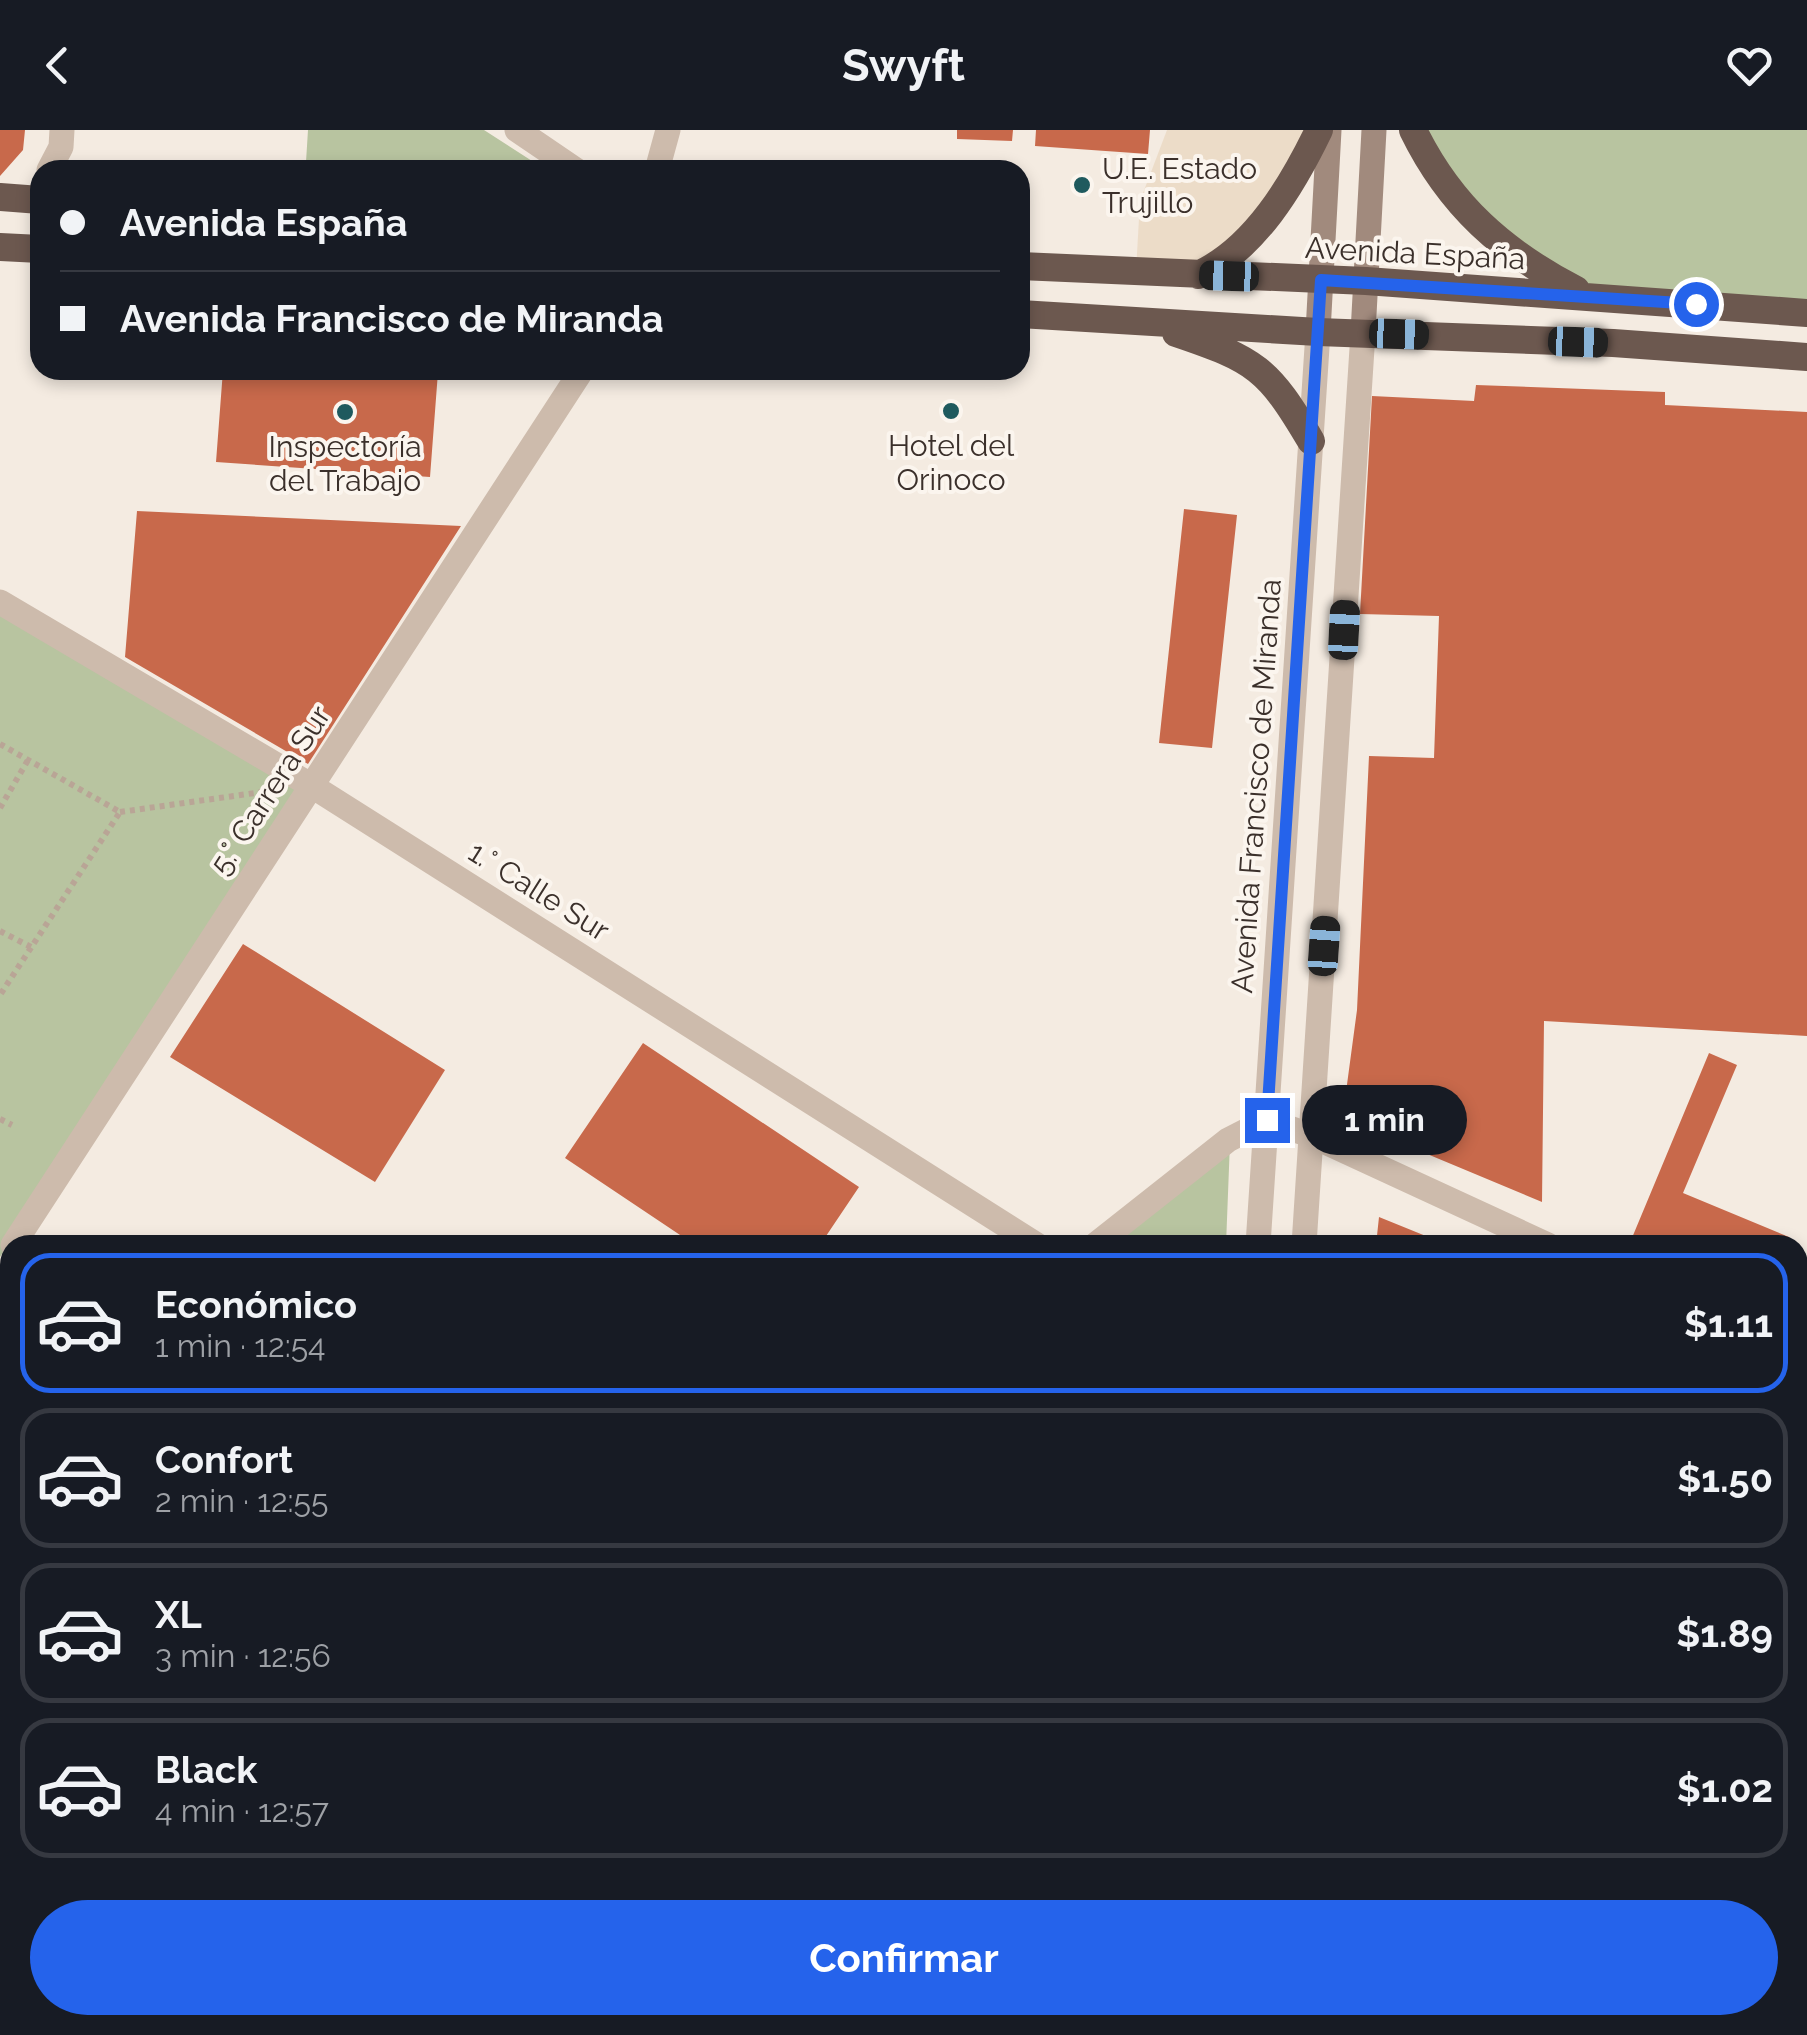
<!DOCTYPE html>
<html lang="es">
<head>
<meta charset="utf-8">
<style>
  :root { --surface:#171b24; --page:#20242c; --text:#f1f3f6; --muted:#9ea1a6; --line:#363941; --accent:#2563eb }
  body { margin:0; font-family:Raleway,sans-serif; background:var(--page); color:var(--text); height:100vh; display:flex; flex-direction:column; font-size:38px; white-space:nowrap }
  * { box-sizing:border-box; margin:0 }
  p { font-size:32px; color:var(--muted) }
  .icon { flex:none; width:55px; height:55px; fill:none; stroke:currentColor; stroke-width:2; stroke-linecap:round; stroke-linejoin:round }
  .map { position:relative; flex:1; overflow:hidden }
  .side { position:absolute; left:0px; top:1105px; width:1808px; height:800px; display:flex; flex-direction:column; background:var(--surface); border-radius:30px 30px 0 0; box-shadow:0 5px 15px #0003 }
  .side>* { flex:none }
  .banner { position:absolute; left:30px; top:30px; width:1000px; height:220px; border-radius:30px; box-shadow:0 5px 15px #0003; display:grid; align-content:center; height:220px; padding:0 30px; background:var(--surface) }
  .end { position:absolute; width:45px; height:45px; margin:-22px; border:12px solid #2563eb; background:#fff; box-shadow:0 0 0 5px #fff }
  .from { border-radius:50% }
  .bubble { position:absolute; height:70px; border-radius:35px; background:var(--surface); box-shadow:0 5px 15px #0003; font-size:32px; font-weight:700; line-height:70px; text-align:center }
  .car { position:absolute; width:30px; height:60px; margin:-30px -15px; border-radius:12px; box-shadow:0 0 8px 2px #0007; background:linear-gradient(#222 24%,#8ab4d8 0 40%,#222 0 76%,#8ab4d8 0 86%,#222 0) }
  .banner b { display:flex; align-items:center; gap:35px; height:95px; font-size:38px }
  .banner b+b { border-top:2px solid var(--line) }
  .banner i { width:25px; height:25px; background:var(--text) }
  ul { padding:18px 0 0; list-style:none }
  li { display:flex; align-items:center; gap:30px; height:140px; margin:0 20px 15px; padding:0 10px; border:5px solid var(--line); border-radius:30px }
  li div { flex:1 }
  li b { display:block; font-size:38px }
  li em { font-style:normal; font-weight:700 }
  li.current { border-color:var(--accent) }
  li>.icon { width:90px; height:90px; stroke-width:1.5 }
  .cta { display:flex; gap:20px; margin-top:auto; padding:20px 30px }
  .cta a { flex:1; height:115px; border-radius:60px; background:var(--accent); color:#fff; font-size:40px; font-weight:700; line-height:115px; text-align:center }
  header { display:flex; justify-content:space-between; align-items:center; height:130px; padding:0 30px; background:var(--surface); font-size:45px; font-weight:700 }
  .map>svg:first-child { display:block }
  .green { fill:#b8c4a0 }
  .plaza { fill:#ecdcc8 }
  .building { fill:#c8694b }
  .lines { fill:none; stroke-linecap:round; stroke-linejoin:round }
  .path { stroke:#b9a596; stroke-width:6; stroke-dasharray:5 5; stroke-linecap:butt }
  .service { stroke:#cdbbac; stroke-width:18 }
  .minor { stroke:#cdbbac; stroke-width:25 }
  .tertiary { stroke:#cdbbac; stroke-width:25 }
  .secondary { stroke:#a18a7d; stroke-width:25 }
  .trunk { stroke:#6c584f; stroke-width:28 }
  .route { stroke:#2563eb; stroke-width:12 }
  .poi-dot { fill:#1f5a5e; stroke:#fbf5ee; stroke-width:4 }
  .labels { text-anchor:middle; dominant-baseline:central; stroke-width:8; stroke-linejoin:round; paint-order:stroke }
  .poi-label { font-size:30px; fill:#3b302b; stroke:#fbf5ee }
  .street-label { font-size:30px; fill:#3b302b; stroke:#fbf5ee }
</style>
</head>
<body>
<header><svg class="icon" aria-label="back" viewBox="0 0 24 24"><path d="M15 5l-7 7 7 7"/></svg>Swyft<svg class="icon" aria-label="heart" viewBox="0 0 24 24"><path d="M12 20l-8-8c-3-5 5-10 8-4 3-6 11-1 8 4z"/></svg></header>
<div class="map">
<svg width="1807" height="1905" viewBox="0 0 1807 1905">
  <rect width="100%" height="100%" fill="#f4ebe1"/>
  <path class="green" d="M308,0H484L546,40H400L394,34L306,32Z
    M1413,0H1807V183L1586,166L1523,133Z
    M0,480L306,660L0,1127Z
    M1230,1012L1226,1115H1113Z"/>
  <path class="plaza" d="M1167,0H1317L1305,25L1199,144L1136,141L1140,71Z"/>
  <path class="building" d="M0,0H25L23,20L0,46Z
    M957,0H1013L1012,11L957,9Z
    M1036,0H1150L1148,24L1035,16Z
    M223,240L438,242L430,347L216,332Z
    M1476,255L1665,262V275L1807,282V906L1544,891L1542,1072L1396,1011L1363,990L1346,962L1357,880L1369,626L1434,628L1439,486L1360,484L1372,266L1474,271Z
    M1184,379L1237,385L1212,618L1159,613Z
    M137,381L461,396L308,634L125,527Z
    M243,814L445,940L375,1052L170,927Z
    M643,913L859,1057L820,1115H695L565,1028Z
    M1709,923L1737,935L1683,1063L1789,1107L1786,1115H1629Z
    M1379,1087L1448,1115H1376Z
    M1340,1895H1399L1398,1905H1339Z"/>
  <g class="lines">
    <path class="path" d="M0,614L120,682L0,865
      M0,678L28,630
      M120,682L262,662
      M0,801L31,817
      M0,989L12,995"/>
    <path class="service" d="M1656,1905L1660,1895"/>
    <path class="minor" d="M517,0L576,40
      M49,40L61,17L62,0
      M657,40L668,0
      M0,472L312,656L1037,1115
      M13,1115L582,240
      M1095,1115L1228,1010L1267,990L1312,1006L1548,1115
      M1798,1230L1807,1234
      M0,1468L10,1472
      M1798,1739L1807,1740
      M1101,1895L1128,1905
      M64,1905L65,1895
      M455,1905L456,1895
      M821,1905V1895"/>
    <path class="tertiary" d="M1258,1115L1318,202
      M1304,1115L1363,203
      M1207,1905V1895
      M1254,1905V1895"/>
    <path class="secondary" d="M1318,202L1329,0
      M1363,203L1374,0"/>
    <path class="trunk" d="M1413,0C1450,76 1503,122 1576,160
      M0,67L40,70
      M0,117L40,119
      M1020,136L1366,151L1807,183
      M1198,145C1255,119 1293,54 1319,0
      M1020,184L1318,202L1613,213L1807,227
      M1176,203C1256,230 1268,238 1311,311"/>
  </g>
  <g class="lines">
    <path class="route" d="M1267,990L1321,150L1696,174"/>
  </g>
  <g class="poi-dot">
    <circle cx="1082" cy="55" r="10"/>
    <circle cx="951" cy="281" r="10"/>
    <circle cx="345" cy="282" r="10"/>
  </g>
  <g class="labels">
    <g class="poi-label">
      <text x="1102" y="38" text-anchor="start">U.E. Estado<tspan x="1102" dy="34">Trujillo</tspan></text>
      <text x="951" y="315">Hotel del<tspan x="951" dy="34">Orinoco</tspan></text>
      <text x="345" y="316">Inspectoría<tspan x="345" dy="34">del Trabajo</tspan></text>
    </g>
    <g class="street-label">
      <text transform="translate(1415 123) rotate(3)">Avenida España</text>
      <text transform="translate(1256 656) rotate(-86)">Avenida Francisco de Miranda</text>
      <text transform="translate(270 660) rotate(-57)">5.° Carrera Sur</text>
      <text transform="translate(539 761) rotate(32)">1.° Calle Sur</text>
    </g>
  </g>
</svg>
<i class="end from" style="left:1696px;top:174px"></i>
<i class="end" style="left:1267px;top:990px"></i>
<div class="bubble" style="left:1302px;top:955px;width:165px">1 min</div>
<i class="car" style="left:1229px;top:146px;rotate:272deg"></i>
<i class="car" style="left:1399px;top:204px;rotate:92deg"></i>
<i class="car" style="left:1578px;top:212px;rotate:92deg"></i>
<i class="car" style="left:1344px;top:500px;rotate:3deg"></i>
<i class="car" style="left:1324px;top:816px;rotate:4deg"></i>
<div class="banner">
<b><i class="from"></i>Avenida España</b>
<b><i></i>Avenida Francisco de Miranda</b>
</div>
<section class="side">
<ul>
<li class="current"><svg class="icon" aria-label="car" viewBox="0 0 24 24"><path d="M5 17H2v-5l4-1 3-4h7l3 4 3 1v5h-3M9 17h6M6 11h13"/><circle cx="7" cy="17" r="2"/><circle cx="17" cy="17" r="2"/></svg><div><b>Económico</b><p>1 min · 12:54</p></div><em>$1.11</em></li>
<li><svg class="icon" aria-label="car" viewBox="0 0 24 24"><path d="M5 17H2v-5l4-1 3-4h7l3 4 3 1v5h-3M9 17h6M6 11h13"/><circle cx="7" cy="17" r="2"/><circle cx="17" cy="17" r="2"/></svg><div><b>Confort</b><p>2 min · 12:55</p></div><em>$1.50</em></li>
<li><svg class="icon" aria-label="car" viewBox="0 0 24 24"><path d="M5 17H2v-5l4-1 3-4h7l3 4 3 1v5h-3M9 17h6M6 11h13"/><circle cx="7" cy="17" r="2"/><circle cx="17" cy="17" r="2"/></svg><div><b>XL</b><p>3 min · 12:56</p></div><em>$1.89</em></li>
<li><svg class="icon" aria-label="car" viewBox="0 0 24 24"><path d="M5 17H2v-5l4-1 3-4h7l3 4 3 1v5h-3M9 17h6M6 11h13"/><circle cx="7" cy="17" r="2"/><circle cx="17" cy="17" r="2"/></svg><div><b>Black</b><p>4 min · 12:57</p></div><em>$1.02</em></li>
</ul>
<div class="cta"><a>Confirmar</a></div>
</section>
</div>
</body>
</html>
